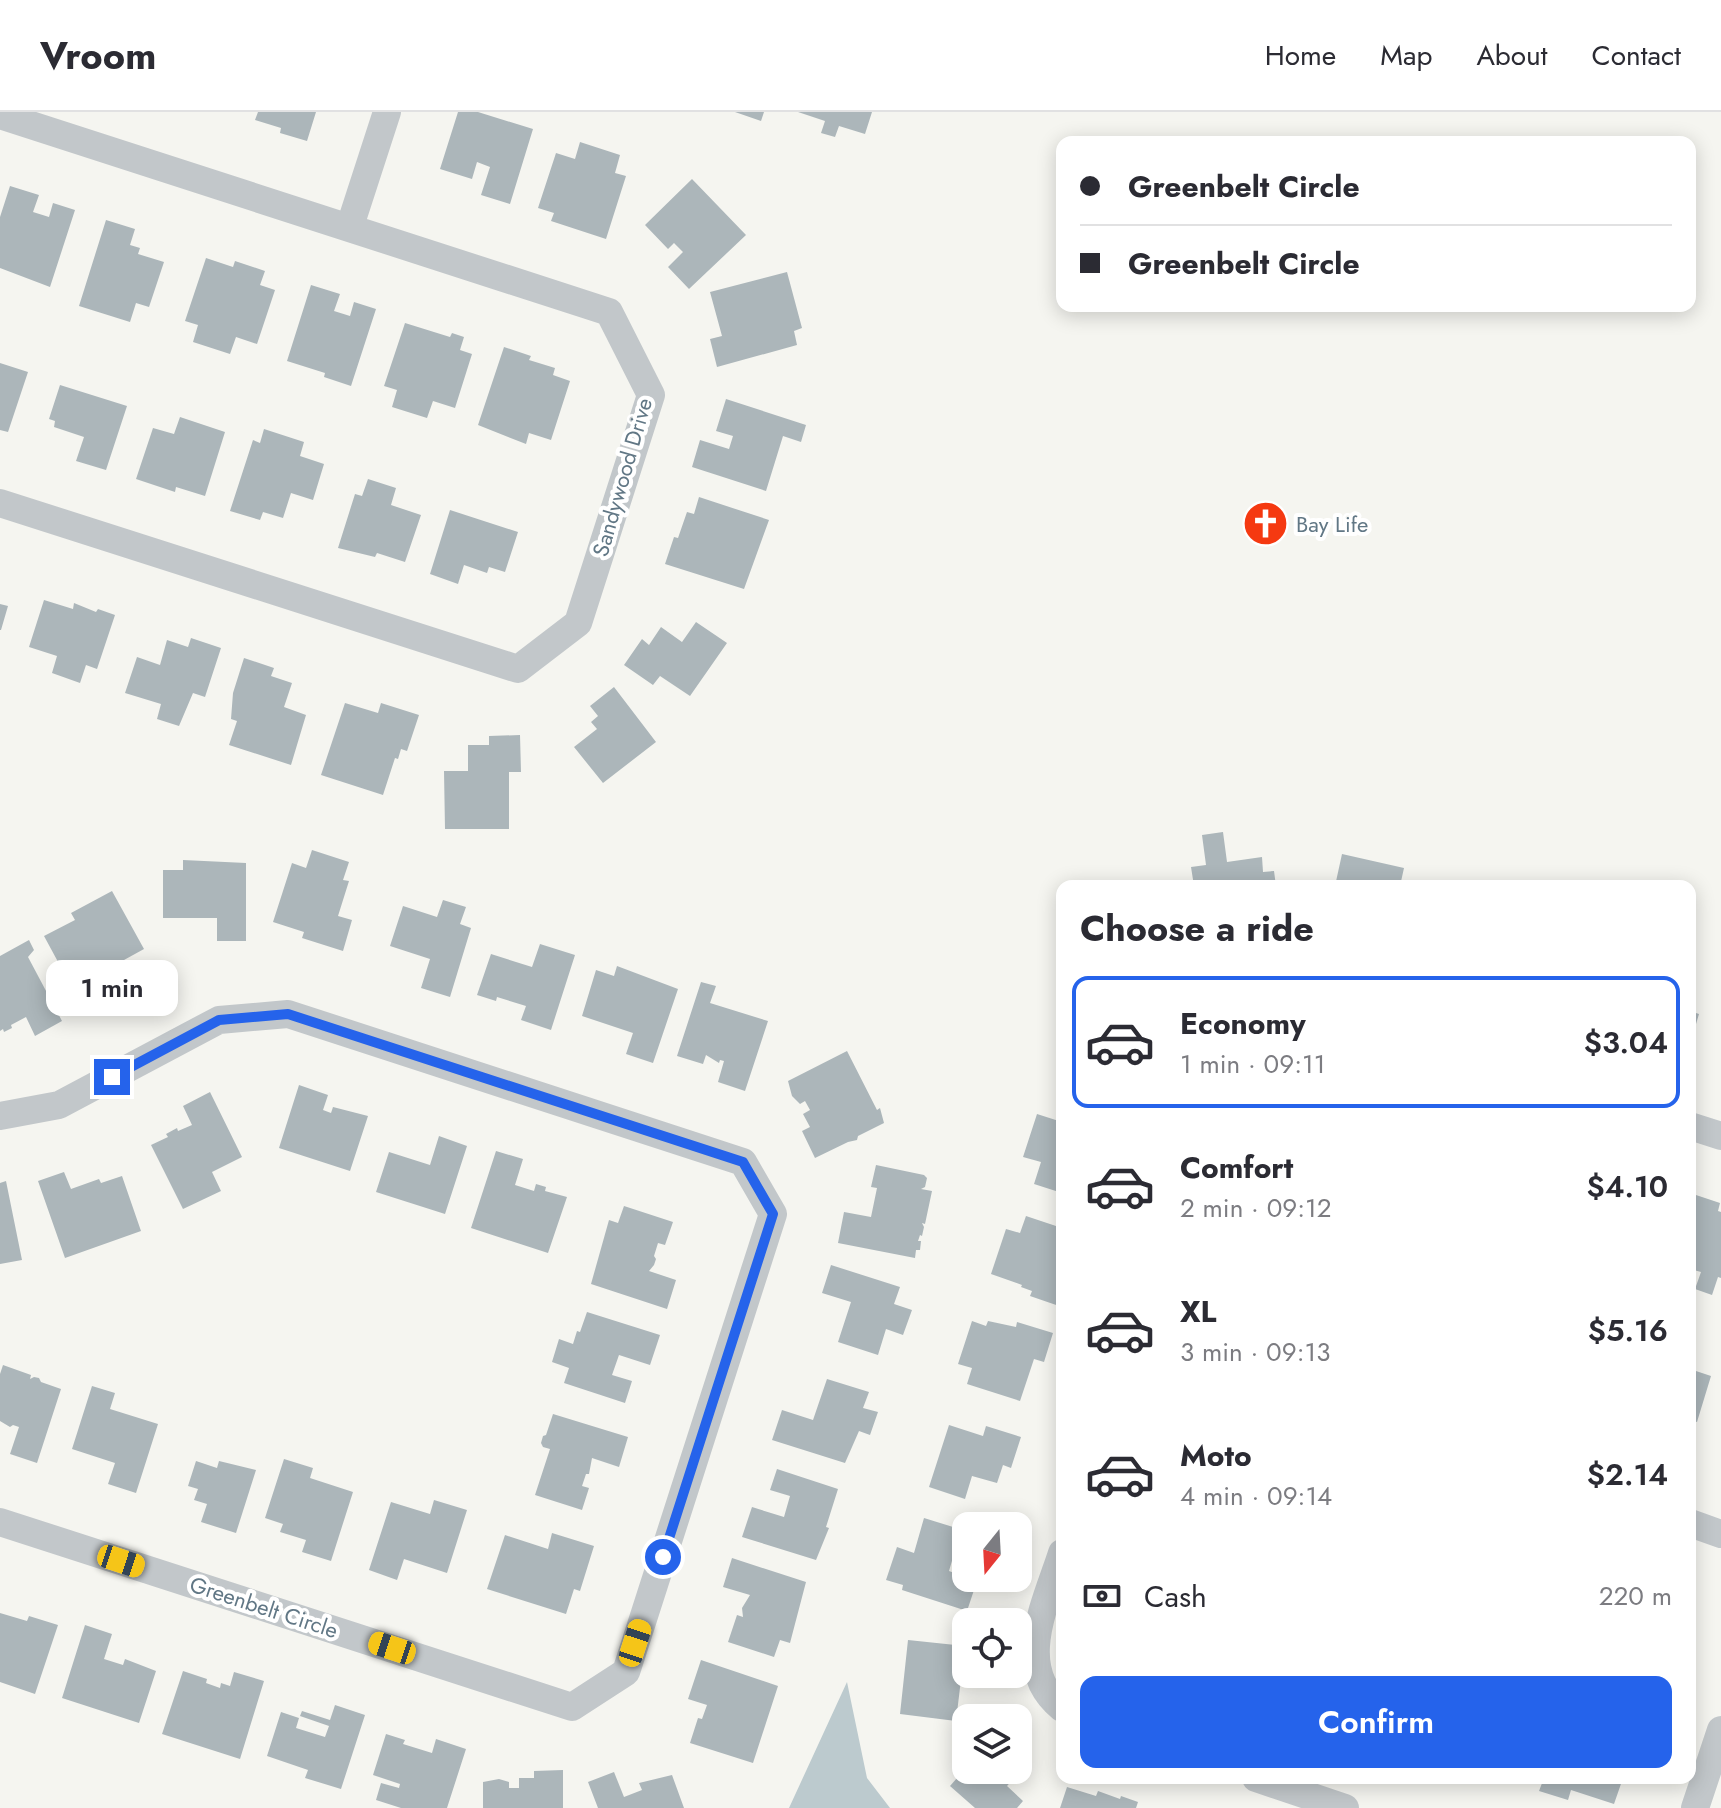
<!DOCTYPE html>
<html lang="en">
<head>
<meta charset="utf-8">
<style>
  :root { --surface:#fff; --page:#f7f7f7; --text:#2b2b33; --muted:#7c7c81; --line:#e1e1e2; --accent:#2563eb }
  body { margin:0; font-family:Jost,sans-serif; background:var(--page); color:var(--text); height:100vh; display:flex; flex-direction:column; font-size:30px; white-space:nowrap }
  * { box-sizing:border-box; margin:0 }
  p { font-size:26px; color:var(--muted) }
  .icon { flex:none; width:44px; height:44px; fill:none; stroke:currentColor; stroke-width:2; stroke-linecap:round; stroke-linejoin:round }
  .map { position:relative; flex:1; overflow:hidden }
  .side { position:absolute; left:1056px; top:768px; width:640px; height:904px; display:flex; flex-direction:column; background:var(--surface); border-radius:16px; box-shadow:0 4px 20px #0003 }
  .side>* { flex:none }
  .hud { position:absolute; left:1056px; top:24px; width:640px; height:176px; border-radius:16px; box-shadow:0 4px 20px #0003; display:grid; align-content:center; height:176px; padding:0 24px; background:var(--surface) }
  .needle { width:52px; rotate:198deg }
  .tools { position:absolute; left:952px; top:1400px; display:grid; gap:16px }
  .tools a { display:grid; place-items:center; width:80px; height:80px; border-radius:16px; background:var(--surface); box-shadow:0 4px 20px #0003; font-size:40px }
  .end { position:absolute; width:36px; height:36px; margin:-18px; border:10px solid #2563eb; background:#fff; box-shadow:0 0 0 4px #fff }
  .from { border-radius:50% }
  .bubble { position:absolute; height:56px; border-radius:16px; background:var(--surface); box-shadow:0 4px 20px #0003; font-size:26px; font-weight:600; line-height:56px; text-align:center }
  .car { position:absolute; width:24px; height:48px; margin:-24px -12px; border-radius:10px; box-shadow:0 0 6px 2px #0007; background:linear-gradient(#f5c518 24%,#345 0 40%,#f5c518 0 76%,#345 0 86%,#f5c518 0) }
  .hud b { display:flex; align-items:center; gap:28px; height:76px; font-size:30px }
  .hud b+b { border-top:2px solid var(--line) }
  .hud i { width:20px; height:20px; background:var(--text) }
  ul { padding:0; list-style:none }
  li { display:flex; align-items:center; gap:24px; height:132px; margin:0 16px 12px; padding:0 8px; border:4px solid transparent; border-radius:16px }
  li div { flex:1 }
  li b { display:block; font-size:30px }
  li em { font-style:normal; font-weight:600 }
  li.selected { border-color:var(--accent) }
  li>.icon { width:72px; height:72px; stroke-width:1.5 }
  h2 { padding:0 24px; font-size:36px; line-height:96px }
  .pay { display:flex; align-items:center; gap:20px; height:88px; padding:0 24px; font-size:30px }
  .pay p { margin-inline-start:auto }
  .primary-button { display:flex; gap:16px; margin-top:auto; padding:16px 24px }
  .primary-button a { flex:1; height:92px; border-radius:16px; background:var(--accent); color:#fff; font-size:32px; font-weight:600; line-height:92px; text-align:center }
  header { display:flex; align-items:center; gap:48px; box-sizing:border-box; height:112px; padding:0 40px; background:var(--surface); border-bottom:2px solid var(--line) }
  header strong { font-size:38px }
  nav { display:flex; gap:44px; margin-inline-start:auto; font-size:28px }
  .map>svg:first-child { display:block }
  .water { fill:#bccace }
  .building { fill:#acb6ba }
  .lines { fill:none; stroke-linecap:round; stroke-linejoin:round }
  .minor { stroke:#c2c7ca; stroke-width:28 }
  .route { stroke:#2563eb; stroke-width:10 }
  .labels { text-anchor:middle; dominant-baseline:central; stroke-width:8; stroke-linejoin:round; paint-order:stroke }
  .street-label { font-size:22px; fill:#617785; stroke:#fff }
  .poi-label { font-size:22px; fill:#617785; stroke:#fff; text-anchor:start }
</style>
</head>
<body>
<header>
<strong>Vroom</strong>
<nav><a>Home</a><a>Map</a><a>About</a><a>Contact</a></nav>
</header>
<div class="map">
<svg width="1721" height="1696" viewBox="0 0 1721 1696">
  <rect width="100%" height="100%" fill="#f5f5f0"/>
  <path class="water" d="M847,1570L867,1666L890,1696H789Z"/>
  <path class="building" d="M258,0H316L307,29L280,21L281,16L255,8Z
    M458,0H478L533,17L510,92L481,83L490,55L477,50L472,67L440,57Z
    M735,0H764L761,9Z
    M798,0H872L865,22L839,14L835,25L821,21L825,9Z
    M580,30L620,43L615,61L626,64L606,127L551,109L554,101L538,96L556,41L575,47Z
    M692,67L746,123L689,177L668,155L683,140L674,131L668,137L645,113Z
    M10,74L39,83L33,100L49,105L53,91L75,98L50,175L0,156V105Z
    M106,108L135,117L130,133L140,136L138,142L164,150L149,195L136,191L130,210L79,194Z
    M206,146L233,155L235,149L265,159L260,173L275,178L257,232L236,225L230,242L193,230L198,213L185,209Z
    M787,160L802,216L794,219L797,233L717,255L710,227L722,224L710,180Z
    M311,173L340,182L334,199L350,204L354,190L376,197L351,274L324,265L325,261L287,249Z
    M405,211L450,225L452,221L464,225L460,238L472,242L455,296L433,289L427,306L392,295L397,278L384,274Z
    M504,235L531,244L529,248L555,256L553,263L570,269L551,328L529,321L526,332L478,313Z
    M0,251L28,260L8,320L0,318Z
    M60,273L127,294L106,358L76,349L84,325L54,315L55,309L49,307Z
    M726,287L806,313L801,330L783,324L766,379L692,355L700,328L729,337L733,324L716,319Z
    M180,305L225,320L205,384L176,375L175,380L136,367L153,316L174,322Z
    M264,317L304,330L300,344L324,352L313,388L291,381L283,406L263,400L260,408L230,399L253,328L260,331Z
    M368,367L396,376L391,393L421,403L405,450L377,441L375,445L338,436L355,382L362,384Z
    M699,385L769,408L744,477L665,452L674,425L678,426L687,400L694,402Z
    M450,398L518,420L505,460L489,455L487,461L464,453L458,472L430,462Z
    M44,488L73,497L74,491L96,500L98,497L115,503L97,557L86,553L80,571L52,561L57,544L29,535Z
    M0,492L8,494L1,518H0Z
    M696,510L727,531L690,584L660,564L653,573L624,553L642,527L649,533L661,515L682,530Z
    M191,526L221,536L205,585L193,581L179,614L157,607L161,592L125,581L137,545L160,553L167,528L188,535Z
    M244,546L274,556L271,564L292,571L284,595L306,603L291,653L229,633L237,609L231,607L233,581Z
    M614,575L656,630L603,671L574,635L597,617L591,610L598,604L590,594Z
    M345,591L378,601L381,591L419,603L407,639L401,637L398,647L395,646L383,683L321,663Z
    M520,623L521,660H509V717H445L444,659H468V633H489V624Z
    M1223,720L1227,750L1262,745L1263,760L1274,759L1276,774H1194L1191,755L1206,753L1202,723Z
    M312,738L349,750L343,768L349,769L338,804L352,808L343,839L302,826L304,820L273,810L292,751L306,756Z
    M1342,742L1404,756L1400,774H1335Z
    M183,748L246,751V829H217V806H163V758H183Z
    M112,779L144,837L124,848L126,850L116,855L113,849L95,858L108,882L83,896L44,824L75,808L71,801Z
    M443,788L466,795L460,812L471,816L450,885L421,876L430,847L390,834L403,794L437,805Z
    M29,828L34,838L28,845L62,909L35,924L26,905L11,913L12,916L4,920L3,917L0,919V844Z
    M540,832L575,843L551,918L521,908L526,894L497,885L496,889L477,883L491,842L532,855Z
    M617,854L678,877L653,951L626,942L633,921L582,904L596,858L614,864Z
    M701,870L716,874L710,891L768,909L745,979L718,970L724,949L720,948L719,951L706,943L703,952L677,944Z
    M1690,899L1699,902L1691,929H1690Z
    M847,939L877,998L880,996L884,1011L858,1024L857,1028L848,1030L815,1046L802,1019L810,1015L803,1002L810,998L805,989L800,992L792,984L788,969Z
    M299,973L328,983L323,998L331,1001L333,995L368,1004L350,1059L279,1036Z
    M210,980L242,1045L212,1060L221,1079L183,1097L151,1033L168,1025L166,1022L177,1016L178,1019L192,1013L183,994Z
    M1037,1002L1062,1010V1081L1034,1072L1041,1050L1023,1045Z
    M439,1024L467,1034L445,1102L376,1080L389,1040L430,1053Z
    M496,1039L523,1047L515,1073L534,1079L536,1072L546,1075L545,1079L567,1085L548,1141L471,1116Z
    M876,1053L924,1063L927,1066L925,1075L921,1077L932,1079L925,1112L922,1111L924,1115L922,1124L920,1123L918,1129H921L920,1138H916L915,1146L838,1131L844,1100L871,1105L877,1076L871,1075Z
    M64,1060L71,1077L99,1067L101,1071L122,1064L141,1119L65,1146L38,1069Z
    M6,1069L22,1148L0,1152V1071Z
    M1690,1081L1720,1091L1718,1099L1721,1100V1166L1718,1165L1712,1183L1695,1177L1701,1160L1690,1157Z
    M624,1094L673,1110L665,1133L658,1131L654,1144L656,1147L654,1153L649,1159L676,1168L667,1197L591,1172L609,1108L618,1111Z
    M1026,1104L1062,1116V1195L1030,1184L1032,1179L1021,1175L1022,1173L991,1162L1006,1117L1020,1121Z
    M831,1153L900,1175L894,1192L912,1198L903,1223L886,1217L878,1243L838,1230L851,1190L822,1181Z
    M587,1200L660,1223L650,1253L619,1243L612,1263L632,1269L625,1291L564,1271L569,1256L552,1250L559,1227L573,1232L577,1219L580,1220Z
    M972,1209L986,1214L988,1209L1016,1215L1017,1210L1053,1221L1044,1250L1034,1247L1020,1289L967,1272L972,1256L958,1252Z
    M3,1253L31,1263L30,1267L34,1265L39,1266L41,1270L61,1277L37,1351L10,1342L19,1315L13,1313L10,1315L0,1309V1262Z
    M1690,1257L1711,1264L1697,1310L1690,1308Z
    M827,1267L869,1280L863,1296L878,1300L870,1323L859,1319L845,1351L772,1328L782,1298L813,1308Z
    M92,1274L115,1281L110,1297L158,1312L136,1381L108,1372L115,1351L72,1337Z
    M553,1302L628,1325L619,1355L592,1346L589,1362H586L582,1374L589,1376L582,1398L535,1383L550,1337L543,1335L541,1331L543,1324L546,1323Z
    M949,1313L983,1324L986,1314L1021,1325L1011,1356L1003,1353L997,1371L972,1364L965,1387L929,1375Z
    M284,1347L313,1356L310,1366L353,1380L331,1449L302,1440L306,1428L280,1420L283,1412L265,1406Z
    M196,1349L217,1356L219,1349L256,1358L236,1421L201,1410L207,1392L194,1388L198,1377L188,1374Z
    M777,1357L838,1377L826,1415L829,1416L816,1448L742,1425L752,1395L784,1405L790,1384L770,1378Z
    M434,1388L467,1398L447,1461L404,1447L397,1468L369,1458L391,1390L430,1402Z
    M924,1406L966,1419L963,1445L954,1442L949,1459L977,1469L967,1499L902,1478L903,1473L886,1468L897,1435L914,1441Z
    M552,1421L594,1434L580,1479L574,1477L566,1502L487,1477L505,1423L548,1437Z
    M732,1446L806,1470L790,1531L780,1528L774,1545L728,1530L737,1503L743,1505L742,1496L750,1483L723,1475Z
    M0,1501L27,1509L29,1504L58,1513L35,1582L0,1570Z
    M85,1513L112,1522L104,1547L123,1553L125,1547L156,1559L139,1611L62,1586Z
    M908,1528L965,1534L956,1609L900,1602Z
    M701,1548L778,1574L753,1651L690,1631L698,1606L702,1607L707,1593L688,1587Z
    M183,1559L207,1567L206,1571L220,1576L221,1571L230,1574L234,1560L264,1569L240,1647L162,1622Z
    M335,1593L365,1603L341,1677L305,1666L308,1658L267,1644L281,1600L299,1606L296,1616L325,1625L329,1614L300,1604L302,1599L330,1608Z
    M386,1622L405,1628L403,1632L432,1641L436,1627L466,1637L447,1696H401L376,1688L381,1671L399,1676L400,1672L373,1663Z
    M1018,1650L1024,1655L1007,1674L1023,1689L1017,1696H975L950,1674L964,1658H1018Z
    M563,1658V1696H483V1670L499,1667L509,1670V1676H519V1666H534V1659Z
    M614,1660L624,1685L642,1678L639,1671L672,1663L684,1696H598L588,1670Z
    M1544,1666H1623L1614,1692L1571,1678L1568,1688L1539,1679Z
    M1067,1675L1096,1684L1098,1679L1120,1687L1121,1684L1138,1690L1136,1696H1060Z"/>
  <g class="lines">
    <path class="minor" d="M0,3L609,200L651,283L578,511L518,557L0,391
      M350,114L387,0
      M0,1004L59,993L219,908L288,902L743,1050L773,1102L626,1560L572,1595L0,1410
      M1690,1014L1721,1024
      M1690,1411L1721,1422
      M1062,1441C1046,1491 1012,1556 1062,1596
      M1256,1666L1345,1696
      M1695,1696L1721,1618"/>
  </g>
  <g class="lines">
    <path class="route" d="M112,965L219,908L288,902L743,1050L773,1102L663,1445"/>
  </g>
  <defs>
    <symbol id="church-disc" viewBox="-11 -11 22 22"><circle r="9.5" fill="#f53911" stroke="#fff"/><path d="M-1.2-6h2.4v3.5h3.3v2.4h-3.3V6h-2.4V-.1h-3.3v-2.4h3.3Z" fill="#fff"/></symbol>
  </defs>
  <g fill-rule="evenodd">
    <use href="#church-disc" x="1240" y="386" width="51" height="51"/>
  </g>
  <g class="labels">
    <g class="street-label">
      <text transform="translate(622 365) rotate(-74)">Sandywood Drive</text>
      <text transform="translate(264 1495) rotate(18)">Greenbelt Circle</text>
    </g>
    <g class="poi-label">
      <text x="1296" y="412">Bay Life</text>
    </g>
  </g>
</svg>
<div class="tools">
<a><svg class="needle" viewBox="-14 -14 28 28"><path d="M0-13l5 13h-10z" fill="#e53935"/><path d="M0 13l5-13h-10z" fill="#7c7c81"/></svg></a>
<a><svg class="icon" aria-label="locate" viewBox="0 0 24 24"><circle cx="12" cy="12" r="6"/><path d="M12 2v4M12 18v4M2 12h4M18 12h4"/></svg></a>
<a><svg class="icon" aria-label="layers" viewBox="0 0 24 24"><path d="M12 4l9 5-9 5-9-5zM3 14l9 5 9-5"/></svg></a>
</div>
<i class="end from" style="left:663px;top:1445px"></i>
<i class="end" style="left:112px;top:965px"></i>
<div class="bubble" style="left:46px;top:848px;width:132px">1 min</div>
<i class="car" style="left:121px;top:1449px;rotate:108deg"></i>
<i class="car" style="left:635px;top:1531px;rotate:18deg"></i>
<i class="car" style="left:392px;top:1536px;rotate:288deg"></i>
<div class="hud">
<b><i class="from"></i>Greenbelt Circle</b>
<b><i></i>Greenbelt Circle</b>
</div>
<section class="side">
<h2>Choose a ride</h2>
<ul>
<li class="selected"><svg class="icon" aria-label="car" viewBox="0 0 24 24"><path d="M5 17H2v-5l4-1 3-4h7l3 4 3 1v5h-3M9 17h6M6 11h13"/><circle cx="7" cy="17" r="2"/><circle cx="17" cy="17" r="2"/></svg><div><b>Economy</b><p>1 min · 09:11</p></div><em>$3.04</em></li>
<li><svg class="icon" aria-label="car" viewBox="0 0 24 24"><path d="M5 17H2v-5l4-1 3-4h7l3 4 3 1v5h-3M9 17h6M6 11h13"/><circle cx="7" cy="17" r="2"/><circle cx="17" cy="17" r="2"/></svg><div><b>Comfort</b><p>2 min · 09:12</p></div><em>$4.10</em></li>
<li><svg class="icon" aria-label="car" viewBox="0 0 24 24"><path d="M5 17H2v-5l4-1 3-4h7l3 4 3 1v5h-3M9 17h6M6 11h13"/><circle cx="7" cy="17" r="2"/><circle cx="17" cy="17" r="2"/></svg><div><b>XL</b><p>3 min · 09:13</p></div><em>$5.16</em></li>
<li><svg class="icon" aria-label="car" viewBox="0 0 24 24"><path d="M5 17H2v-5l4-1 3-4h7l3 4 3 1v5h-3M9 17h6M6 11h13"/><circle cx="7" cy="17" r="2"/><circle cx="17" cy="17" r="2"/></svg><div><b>Moto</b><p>4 min · 09:14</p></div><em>$2.14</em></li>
</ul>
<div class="pay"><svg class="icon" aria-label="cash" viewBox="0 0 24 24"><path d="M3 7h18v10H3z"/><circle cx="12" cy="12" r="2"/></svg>Cash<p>220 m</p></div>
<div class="primary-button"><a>Confirm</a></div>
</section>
</div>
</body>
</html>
